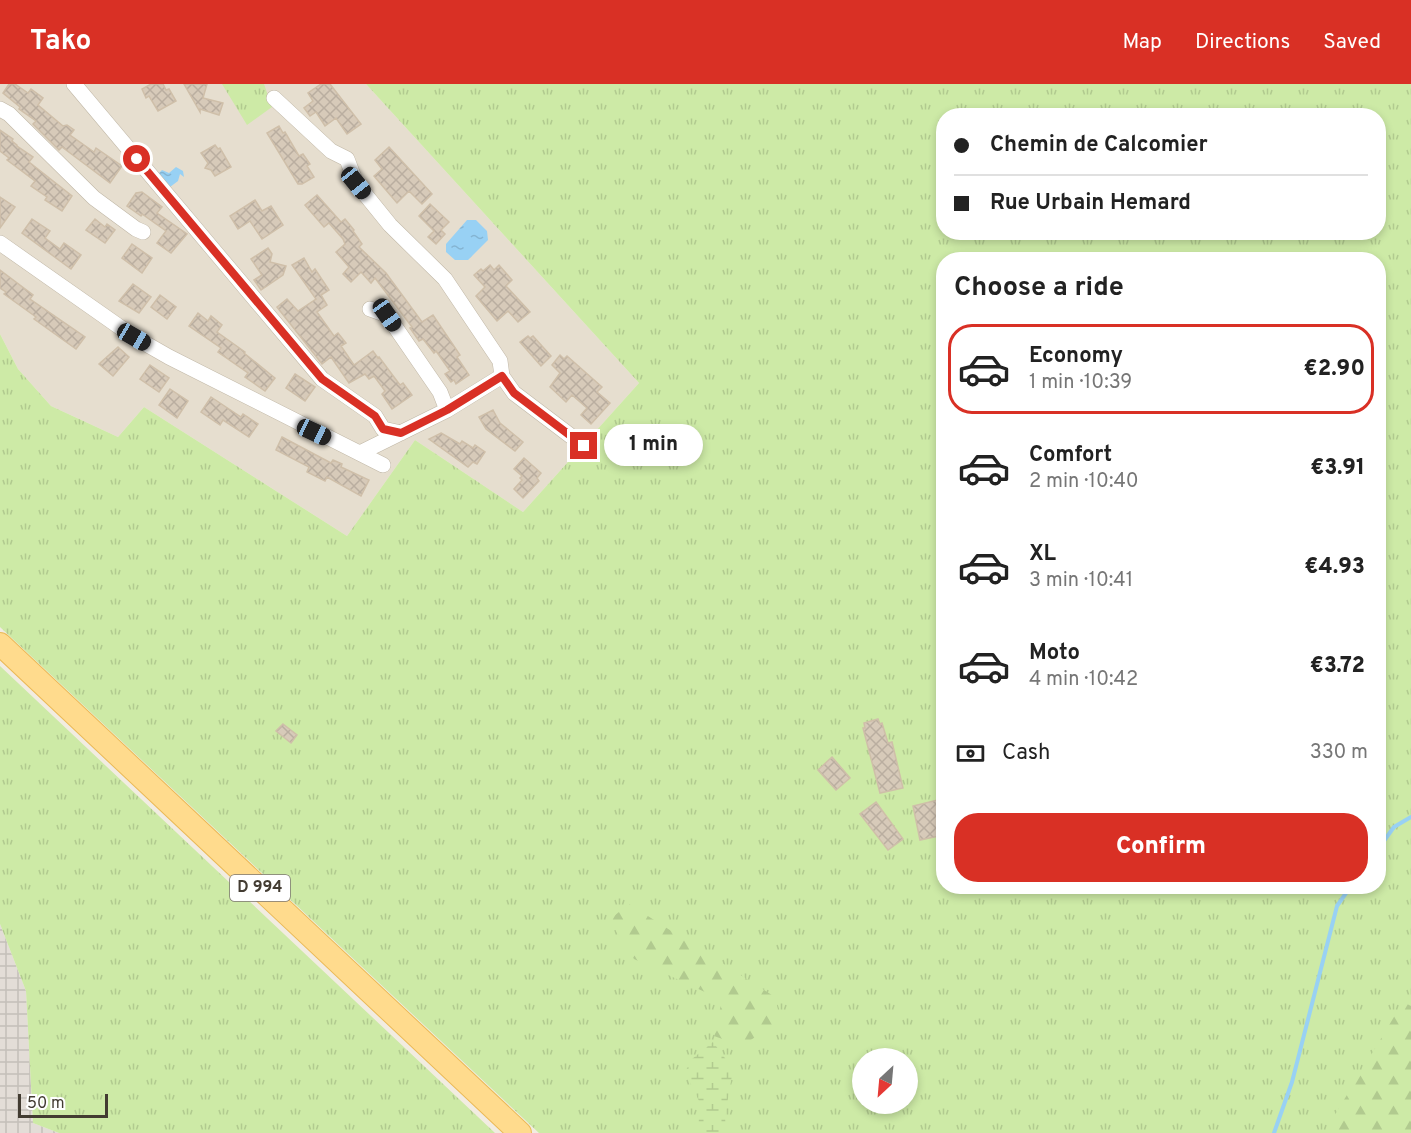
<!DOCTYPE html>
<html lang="en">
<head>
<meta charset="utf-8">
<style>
  :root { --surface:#fff; --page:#f2f2f2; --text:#222; --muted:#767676; --line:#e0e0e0; --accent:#d93025 }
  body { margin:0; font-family:Overpass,sans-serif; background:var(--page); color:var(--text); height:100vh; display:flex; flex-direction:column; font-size:22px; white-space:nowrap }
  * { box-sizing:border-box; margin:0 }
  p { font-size:20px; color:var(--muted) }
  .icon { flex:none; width:33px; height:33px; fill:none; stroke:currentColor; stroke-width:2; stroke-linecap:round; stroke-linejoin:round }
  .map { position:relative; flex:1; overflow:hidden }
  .details { position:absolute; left:936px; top:168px; width:450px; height:642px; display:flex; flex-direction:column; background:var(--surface); border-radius:24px; box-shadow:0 3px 9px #0003 }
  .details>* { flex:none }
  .banner { position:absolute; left:936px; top:24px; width:450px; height:132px; border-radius:24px; box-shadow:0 3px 9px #0003; display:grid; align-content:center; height:132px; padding:0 18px; background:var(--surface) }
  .needle { width:39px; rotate:206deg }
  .buttons { position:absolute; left:852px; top:964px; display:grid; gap:12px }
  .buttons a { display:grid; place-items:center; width:66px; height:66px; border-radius:50%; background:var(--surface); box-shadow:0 3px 9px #0003; font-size:30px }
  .scale { position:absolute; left:18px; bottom:15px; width:90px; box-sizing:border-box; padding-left:6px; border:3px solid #433c32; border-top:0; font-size:16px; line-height:21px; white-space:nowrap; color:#433c32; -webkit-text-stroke:4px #fff; paint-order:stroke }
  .end { position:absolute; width:27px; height:27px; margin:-14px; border:8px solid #d93025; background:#fff; box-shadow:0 0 0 3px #fff }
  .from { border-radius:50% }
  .bubble { position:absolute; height:42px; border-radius:21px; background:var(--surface); box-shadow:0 3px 9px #0003; font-size:20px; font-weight:800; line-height:42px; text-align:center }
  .car { position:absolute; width:18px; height:36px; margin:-18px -9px; border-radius:8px; box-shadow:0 0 4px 2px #0007; background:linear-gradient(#222 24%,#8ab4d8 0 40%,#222 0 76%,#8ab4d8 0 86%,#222 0) }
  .banner b { display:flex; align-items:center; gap:21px; height:57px; font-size:22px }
  .banner b+b { border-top:2px solid var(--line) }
  .banner i { width:15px; height:15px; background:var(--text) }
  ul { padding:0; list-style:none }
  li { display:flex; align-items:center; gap:18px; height:90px; margin:0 12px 9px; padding:0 6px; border:3px solid transparent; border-radius:24px }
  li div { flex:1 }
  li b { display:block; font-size:22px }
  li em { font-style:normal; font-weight:800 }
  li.current { border-color:var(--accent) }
  li>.icon { width:54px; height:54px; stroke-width:1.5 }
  h2 { padding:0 18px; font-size:27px; line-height:72px }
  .pay { display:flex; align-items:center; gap:15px; height:66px; padding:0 18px; font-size:22px }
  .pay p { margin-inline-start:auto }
  .action { display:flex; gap:12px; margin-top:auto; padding:12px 18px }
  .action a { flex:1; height:69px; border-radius:24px; background:var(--accent); color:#fff; font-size:24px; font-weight:800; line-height:69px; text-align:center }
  header { display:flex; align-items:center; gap:36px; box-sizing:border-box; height:84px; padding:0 30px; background:var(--accent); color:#fff }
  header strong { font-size:28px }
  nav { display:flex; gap:33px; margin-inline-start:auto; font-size:21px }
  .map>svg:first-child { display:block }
  .residential { fill:#e6decf }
  .industrial { fill:url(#industrial-grid) }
  .grass { fill:url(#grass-tufts); fill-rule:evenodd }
  .forest { fill:url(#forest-firs) }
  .wetland { fill:url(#wetland-marsh) }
  .water { fill:url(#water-ripples) }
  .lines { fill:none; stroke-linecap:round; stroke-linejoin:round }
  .stream { stroke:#98d1f4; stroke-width:4 }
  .building { fill:url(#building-cross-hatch); stroke:#cfbfa9; stroke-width:1.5 }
  .street-casing { stroke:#c0b7a6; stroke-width:16 }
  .primary-casing { stroke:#ebb956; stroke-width:24 }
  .street { stroke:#fff; stroke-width:15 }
  .primary { stroke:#ffdb8d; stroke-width:22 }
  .route { stroke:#d93025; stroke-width:8 }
  .labels { text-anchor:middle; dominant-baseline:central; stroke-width:6; stroke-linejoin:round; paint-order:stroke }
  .shield { fill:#fff; stroke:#7b7670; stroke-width:1.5 }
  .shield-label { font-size:16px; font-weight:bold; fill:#433c32 }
</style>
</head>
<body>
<header>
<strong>Tako</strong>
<nav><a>Map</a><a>Directions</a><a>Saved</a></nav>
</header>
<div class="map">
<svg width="1411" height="1049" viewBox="0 0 1411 1049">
  <defs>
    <pattern id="industrial-grid" width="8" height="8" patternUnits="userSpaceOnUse" patternTransform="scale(1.5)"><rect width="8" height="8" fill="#e3ddd7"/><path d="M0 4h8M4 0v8" fill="none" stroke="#c4bfb9"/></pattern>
    <pattern id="grass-tufts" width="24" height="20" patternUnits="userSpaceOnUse" patternTransform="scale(1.5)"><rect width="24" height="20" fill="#cdeaa6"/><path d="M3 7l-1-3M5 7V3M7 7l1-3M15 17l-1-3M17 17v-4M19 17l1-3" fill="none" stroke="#b1ca8f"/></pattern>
    <pattern id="forest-firs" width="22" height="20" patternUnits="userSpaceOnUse" patternTransform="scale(1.5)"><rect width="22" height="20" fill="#cdeaa6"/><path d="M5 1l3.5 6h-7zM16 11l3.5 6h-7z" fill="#b1ca8f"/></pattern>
    <pattern id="wetland-marsh" width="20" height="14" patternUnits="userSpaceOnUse" patternTransform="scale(1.5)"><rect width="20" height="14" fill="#cdeaa6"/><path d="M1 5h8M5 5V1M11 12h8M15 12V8" fill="none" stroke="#b1ca8f"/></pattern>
    <pattern id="water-ripples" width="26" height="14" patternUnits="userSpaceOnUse" patternTransform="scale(1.5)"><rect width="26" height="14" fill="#98d1f4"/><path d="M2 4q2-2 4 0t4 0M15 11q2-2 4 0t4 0" fill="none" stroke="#84b4d2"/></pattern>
    <pattern id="building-cross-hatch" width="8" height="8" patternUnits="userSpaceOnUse" patternTransform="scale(1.5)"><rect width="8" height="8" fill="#d7cab9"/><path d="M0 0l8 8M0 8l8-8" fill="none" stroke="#baaea0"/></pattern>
  </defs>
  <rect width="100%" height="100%" fill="#f2ece1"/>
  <path class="residential" d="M0,0H366L639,299L523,428L415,356L347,452L144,323L118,353L51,322L18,285L0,250Z"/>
  <path class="industrial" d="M0,840L26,907L33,1039L59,1049H0Z"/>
  <path class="grass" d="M222,0H264L272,23L247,41Z
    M366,0H1411V1049H539L0,543V250L18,285L51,322L118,353L144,323L347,452L415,356L523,428L639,299ZM944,32H1378V148H944ZM944,176H1378V802H944ZM862,975H908V1020H862Z
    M0,582L495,1049H59L33,1039L26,907L0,840Z"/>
  <path class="forest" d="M629,820L775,913L782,943L764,947L742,962L714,952L722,916L634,875L609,836Z
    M1403,918L1411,922V1049H1324Z"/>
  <path class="wetland" d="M713,958L733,985L725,1032L726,1049H698L700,1019L685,988L692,975Z"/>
  <path class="water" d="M176,83L183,87L184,93L180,90L178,97L170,103L160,93L159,89L162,86L169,89Z
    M467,136H476L487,147L488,156L468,176H455L446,168V160Z"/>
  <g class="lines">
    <path class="stream" d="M1378,765L1394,743L1411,733
      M1274,1049L1292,998L1337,822L1351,802"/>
  </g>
  <path class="building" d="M9,0H15L28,9L31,5L43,14L38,21L63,42L67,41L74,46L70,51L94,68L96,64L122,82L110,99L62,63L59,66L33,40L36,37L19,25L20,23L3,9Z
    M151,0H163L166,6L169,5L176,17L158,27L149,12L146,14L142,5Z
    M184,0H207L203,14L223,19L219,31L200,25V28Z
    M321,0H330L361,40L347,50L336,34L325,42L316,28L310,32L304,24L313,17L308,9Z
    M279,42L283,49L285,48L299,72L303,70L310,80L307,82L314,93L302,100H298L267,49Z
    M0,46L13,55L12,57L17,61V62L33,73L29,78L72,112L62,127L45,116L47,113L31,102L35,97L7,76L9,74L0,67Z
    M215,61L218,65L220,64L231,83L215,92L211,86L205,84L208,79L201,69Z
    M389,63L432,110L422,120L409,107L397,119L374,92L382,85L375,76Z
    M142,108L162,123L157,129L187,150L171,169L157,159L166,147L142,130L141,132L127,122L136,109Z
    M317,111L341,138L345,135L354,146L353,147L362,160L359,163L386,189L422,238L433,231L460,271L457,273L469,291L456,300L454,296L451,298L445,290L450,287L436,267L434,269L423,255L419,257L410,244L412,243L375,194L371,199L361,188L351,198L343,190L349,183L336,168L345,160L343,155L329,139L324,143L305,121Z
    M0,113L15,123L0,144Z
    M255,116L262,127L271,122L283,141L262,155L250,137L238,145L230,132Z
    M430,120L449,138L441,146L445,150L436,160L428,153L434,147L419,132Z
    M32,135L50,147L45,154L60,165L64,159L81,171L71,185L22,149Z
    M95,135L105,143L107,140L115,146L105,159L86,146Z
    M132,160L152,174L142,189L122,174Z
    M268,164L272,170L270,178L286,182L283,191L261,206L254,196L262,191L251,175Z
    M304,174L312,188L315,185L329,206L321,211L327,221L317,228L334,252L338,249L346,259L341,262L354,281L373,267L378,274L379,273L400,301L403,299L412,311L392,325L382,310L385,307L374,292L369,295L365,290L349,299L331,273L322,280L277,223L287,215L298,227L316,215L292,181Z
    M490,181L494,186L499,181L512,196L506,202L530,228L518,238L508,227L497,237L476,212L485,203L474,191L481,185L483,187Z
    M0,186L33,211L30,215L85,253L76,265L34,235L36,233L4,210L6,208L0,204Z
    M133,200L151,213L139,229L119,217Z
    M160,211L176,223L167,235L151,223Z
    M198,229L208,237L211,232L222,241L217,248L245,268L244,269L275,294L265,307L245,293L248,289L218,268L221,264L189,242Z
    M528,252L530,254L533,252L551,272L541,282L520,258Z
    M118,263L129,273L113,292L99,280Z
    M560,271L564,275L567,272L602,303L597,308L610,319L591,340L581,331L587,324L572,311L566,318L550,303L560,289L552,281Z
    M150,281L169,294L159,308L140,295Z
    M295,290L315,303L305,317L286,304Z
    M170,305L188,317L177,334L159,321Z
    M211,313L241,333L243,330L258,340L249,353L223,336L220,341L201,328Z
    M493,326L500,339L523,358L515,367L486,345L479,333Z
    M441,349L460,360L462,357L473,364L475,361L485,368L477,380L473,378L468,383L429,355Z
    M282,353L331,379L333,376L342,380L341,383L369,396L361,412L327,393L325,397L307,388L309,383L276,366Z
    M524,374L541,389L537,394L539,397L523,414L514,405L522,396L520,394L522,392L514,385Z
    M878,635L880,640L882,639L888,659L892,658L903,704L880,709L863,644H865L864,639Z
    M283,640L297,651L291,659L276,647Z
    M832,673L850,694L836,706L818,686Z
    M942,715L944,751L920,756L913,722Z
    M876,718L903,755L888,766L860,730Z"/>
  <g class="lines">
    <defs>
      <path id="street" d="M74,0L322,295L375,332L383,345L401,349
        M274,14L331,67L347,75L356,99L390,141L445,195L500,277L502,292L514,309L584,362
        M0,25L9,30L94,114L136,145L143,148
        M0,159L134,253L169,273L383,381
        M370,225L387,231L440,308L447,326
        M360,369L447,326L502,292"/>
      <path id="primary" d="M0,560L520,1049"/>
    </defs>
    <use href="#street" class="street-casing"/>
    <use href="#primary" class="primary-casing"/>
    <use href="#street" class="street"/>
    <use href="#primary" class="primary"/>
  </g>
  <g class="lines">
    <path class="route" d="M137,75L322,295L375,332L383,345L401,349L447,326L502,292L514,309L584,362"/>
  </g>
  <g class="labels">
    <rect class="shield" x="230" y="791" width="60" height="26" rx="4.5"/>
    <g class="shield-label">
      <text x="260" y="804">D 994</text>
    </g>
  </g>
</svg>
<div class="buttons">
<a><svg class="needle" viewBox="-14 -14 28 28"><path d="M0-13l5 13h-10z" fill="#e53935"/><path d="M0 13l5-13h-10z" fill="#767676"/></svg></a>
</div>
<div class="scale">50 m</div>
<i class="end from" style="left:137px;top:75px"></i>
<i class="end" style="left:584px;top:362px"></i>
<div class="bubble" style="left:604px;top:340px;width:99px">1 min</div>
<i class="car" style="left:356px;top:99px;rotate:141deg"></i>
<i class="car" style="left:387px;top:231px;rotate:145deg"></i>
<i class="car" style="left:134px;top:253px;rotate:120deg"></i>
<i class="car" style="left:314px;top:348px;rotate:115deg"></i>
<div class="banner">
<b><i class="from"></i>Chemin de Calcomier</b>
<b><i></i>Rue Urbain Hemard</b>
</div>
<section class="details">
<h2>Choose a ride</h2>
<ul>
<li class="current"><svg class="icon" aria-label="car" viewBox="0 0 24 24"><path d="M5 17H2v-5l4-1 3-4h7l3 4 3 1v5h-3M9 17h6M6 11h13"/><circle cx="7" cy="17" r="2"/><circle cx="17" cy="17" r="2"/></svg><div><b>Economy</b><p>1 min · 10:39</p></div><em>€2.90</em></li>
<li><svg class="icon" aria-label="car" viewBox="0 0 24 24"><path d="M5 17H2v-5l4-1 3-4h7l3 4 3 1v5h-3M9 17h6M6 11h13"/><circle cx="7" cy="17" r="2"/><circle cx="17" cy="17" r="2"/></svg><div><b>Comfort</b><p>2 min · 10:40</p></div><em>€3.91</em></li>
<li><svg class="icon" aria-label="car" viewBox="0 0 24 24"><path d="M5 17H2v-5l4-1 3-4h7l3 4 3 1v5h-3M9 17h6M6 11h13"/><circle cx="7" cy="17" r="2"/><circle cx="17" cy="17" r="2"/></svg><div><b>XL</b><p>3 min · 10:41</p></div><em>€4.93</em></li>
<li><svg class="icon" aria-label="car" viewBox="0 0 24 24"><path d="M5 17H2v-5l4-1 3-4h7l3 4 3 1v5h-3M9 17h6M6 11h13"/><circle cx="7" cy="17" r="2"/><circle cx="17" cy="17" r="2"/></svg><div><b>Moto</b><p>4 min · 10:42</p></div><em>€3.72</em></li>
</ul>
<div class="pay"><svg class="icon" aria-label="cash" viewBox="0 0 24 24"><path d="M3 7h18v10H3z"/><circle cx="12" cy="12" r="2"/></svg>Cash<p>330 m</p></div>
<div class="action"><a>Confirm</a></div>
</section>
</div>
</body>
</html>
